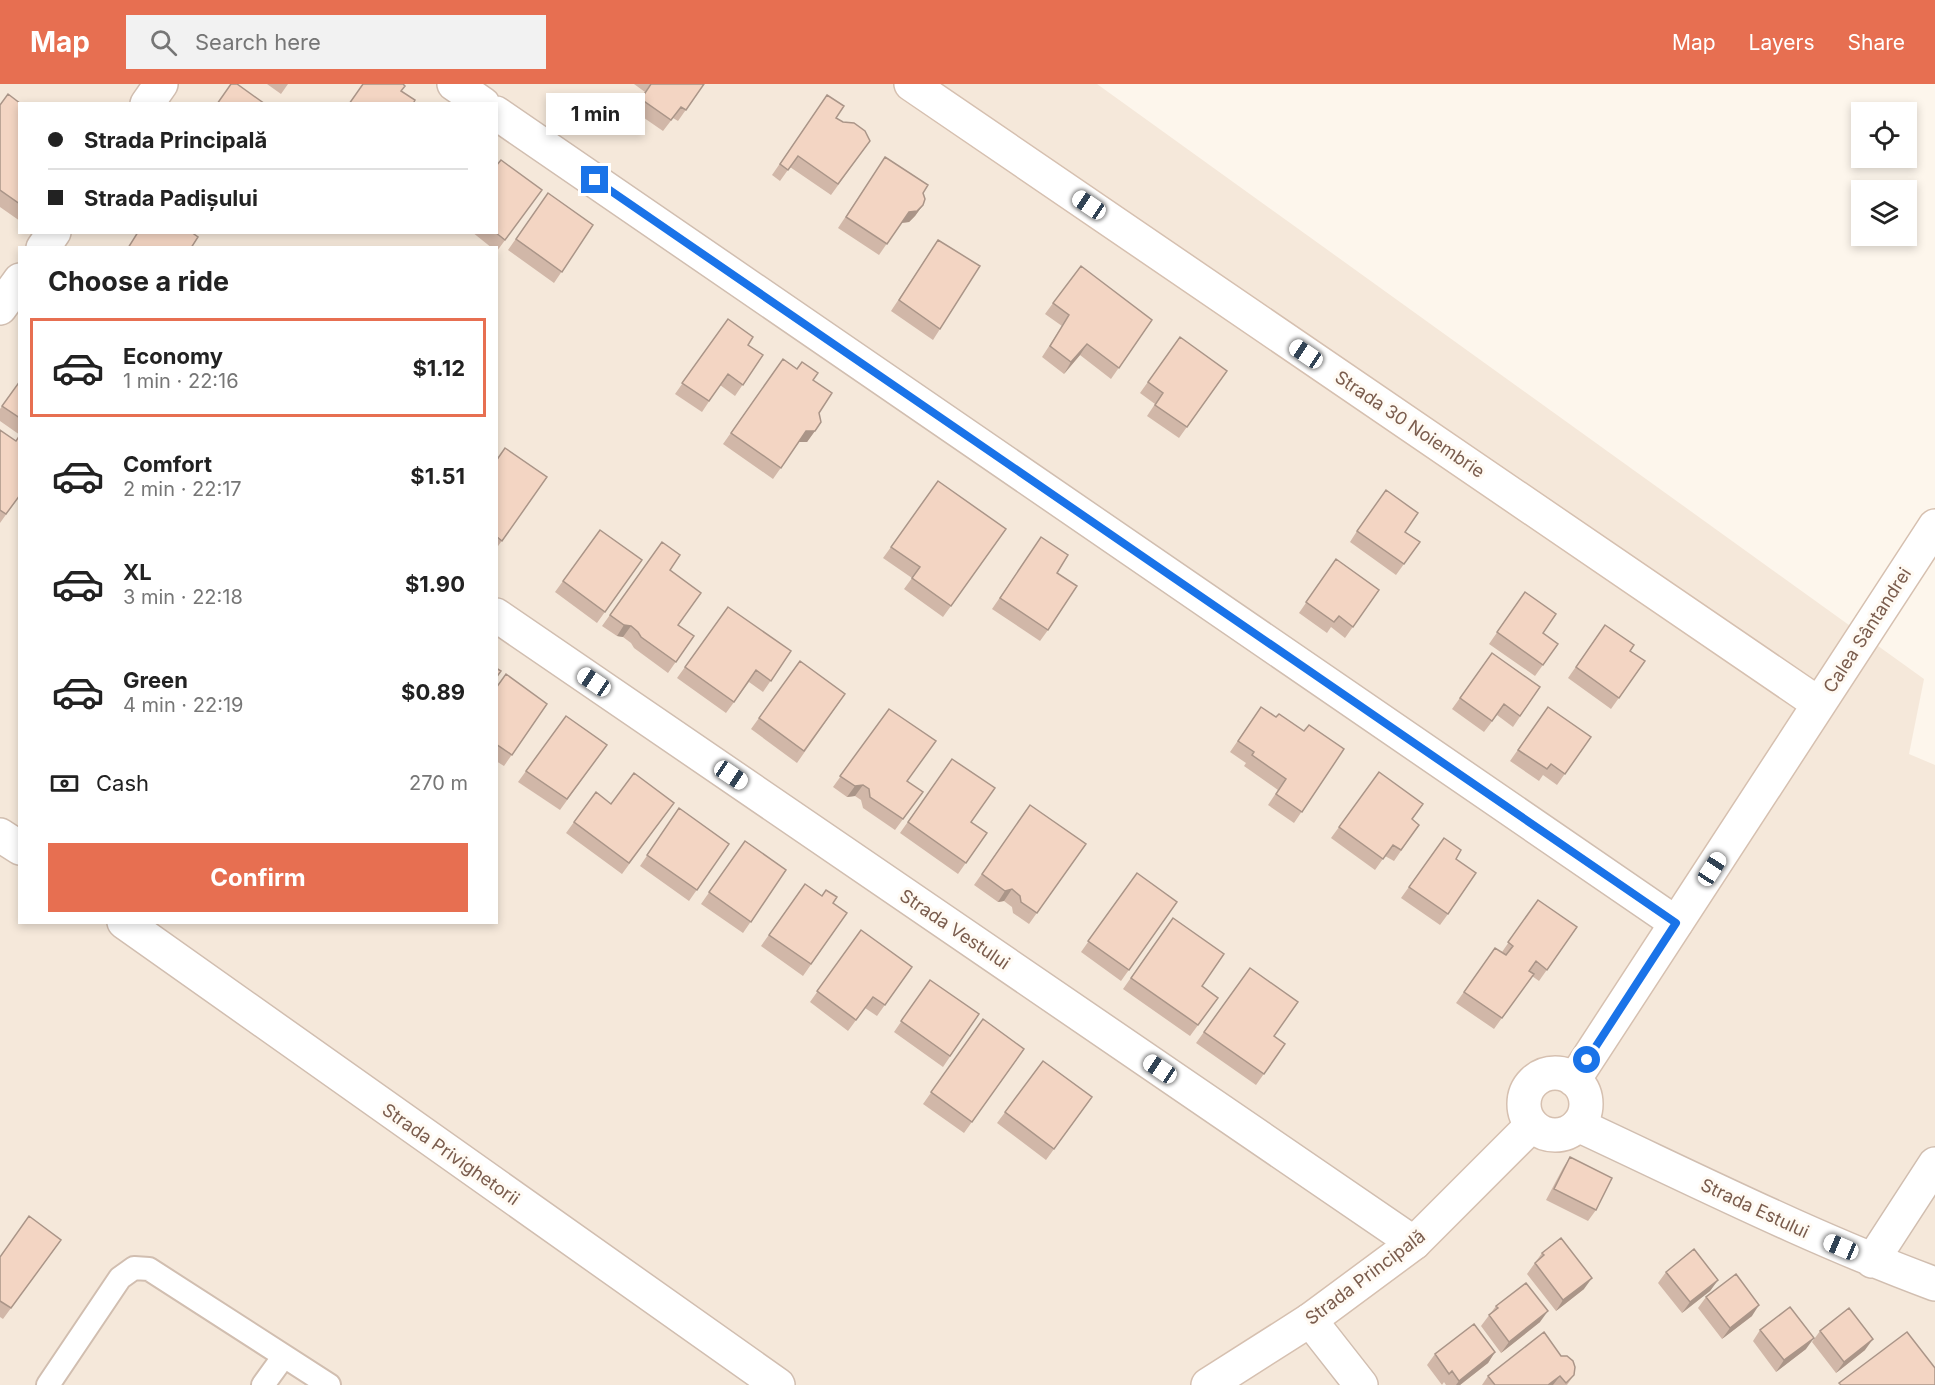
<!DOCTYPE html>
<html lang="en">
<head>
<meta charset="utf-8">
<style>
  :root { --surface:#fff; --page:#f2f2f2; --text:#222; --muted:#767676; --line:#e0e0e0; --accent:#e76f51 }
  body { margin:0; font-family:Inter,sans-serif; background:var(--page); color:var(--text); height:100vh; display:flex; flex-direction:column; font-size:22px; white-space:nowrap }
  * { box-sizing:border-box; margin:0 }
  p { font-size:20px; color:var(--muted) }
  .icon { flex:none; width:33px; height:33px; fill:none; stroke:currentColor; stroke-width:2; stroke-linecap:round; stroke-linejoin:round }
  .map { position:relative; flex:1; overflow:hidden }
  .side { position:absolute; left:18px; top:162px; width:480px; height:678px; display:flex; flex-direction:column; background:var(--surface); border-radius:0px; box-shadow:0 3px 9px #0003 }
  .side>* { flex:none }
  .guide { position:absolute; left:18px; top:18px; width:480px; height:132px; border-radius:0px; box-shadow:0 3px 9px #0003; display:grid; align-content:center; height:132px; padding:0 30px; background:var(--surface) }
  .fabs { position:absolute; left:1851px; top:18px; display:grid; gap:12px }
  .fabs a { display:grid; place-items:center; width:66px; height:66px; border-radius:0px; background:var(--surface); box-shadow:0 3px 9px #0003; font-size:30px }
  .end { position:absolute; width:27px; height:27px; margin:-14px; border:8px solid #1a73e8; background:#fff; box-shadow:0 0 0 3px #fff }
  .from { border-radius:50% }
  .bubble { position:absolute; height:42px; border-radius:0px; background:var(--surface); box-shadow:0 3px 9px #0003; font-size:20px; font-weight:700; line-height:42px; text-align:center }
  .car { position:absolute; width:18px; height:36px; margin:-18px -9px; border-radius:8px; box-shadow:0 0 4px 2px #0007; background:linear-gradient(#fff 24%,#345 0 40%,#fff 0 76%,#345 0 86%,#fff 0) }
  .guide b { display:flex; align-items:center; gap:21px; height:57px; font-size:22px }
  .guide b+b { border-top:2px solid var(--line) }
  .guide i { width:15px; height:15px; background:var(--text) }
  ul { padding:0; list-style:none }
  li { display:flex; align-items:center; gap:18px; height:99px; margin:0 12px 9px; padding:0 18px; border:3px solid transparent; border-radius:0px }
  li div { flex:1 }
  li b { display:block; font-size:22px }
  li em { font-style:normal; font-weight:700 }
  li.selected { border-color:var(--accent) }
  li>.icon { width:54px; height:54px; stroke-width:1.5 }
  h2 { padding:0 30px; font-size:27px; line-height:72px }
  .pay { display:flex; align-items:center; gap:15px; height:66px; padding:0 30px; font-size:22px }
  .pay p { margin-inline-start:auto }
  .action { display:flex; gap:12px; margin-top:auto; padding:12px 30px }
  .action a { flex:1; height:69px; border-radius:0px; background:var(--accent); color:#fff; font-size:24px; font-weight:700; line-height:69px; text-align:center }
  header { display:flex; align-items:center; gap:36px; box-sizing:border-box; height:84px; padding:0 30px; background:var(--accent); color:#fff }
  header strong { font-size:28px }
  nav { display:flex; gap:33px; margin-inline-start:auto; font-size:21px }
  .search { width:420px; height:54px; background:var(--page); display:flex; align-items:center; gap:15px; box-sizing:border-box; padding:0 21px; border-radius:0px; color:var(--muted); font-size:22px }
  .map>svg:first-child { display:block }
  .residential { fill:#f5e8da; fill-rule:evenodd }
  .lines { fill:none; stroke-linecap:round; stroke-linejoin:round }
  .lane-casing { stroke:#d1beb0; stroke-width:26 }
  .street-casing { stroke:#d1beb0; stroke-width:36 }
  .secondary-casing { stroke:#d6c0b0; stroke-width:36 }
  .lane { stroke:#fff; stroke-width:22 }
  .street { stroke:#fff; stroke-width:33 }
  .secondary { stroke:#fff; stroke-width:33 }
  .wall { fill:#d1b7a8 }
  .shaded-wall { fill:#aa9588 }
  .building { fill:#f3d5c3; stroke:#aa9588; stroke-width:1.5 }
  .route { stroke:#1a73e8; stroke-width:8 }
  .labels { text-anchor:middle; dominant-baseline:central; stroke-width:6; stroke-linejoin:round; paint-order:stroke }
  .street-label { font-size:18px; fill:#7a5c4d; stroke:#fffaf3 }
</style>
</head>
<body>
<header>
<strong>Map</strong>
<div class="search"><svg class="icon" aria-label="search" viewBox="0 0 24 24"><circle cx="10" cy="10" r="6"/><path d="M15 15l6 6"/></svg>Search here</div>
<nav><a>Map</a><a>Layers</a><a>Share</a></nav>
</header>
<div class="map">
<svg width="1935" height="1301" viewBox="0 0 1935 1301">
  <rect width="100%" height="100%" fill="#fdf6ec"/>
  <path class="residential" d="M0,0H1097L1924,595L1909,670L1935,681V1301H0ZM20,20H496V148H20ZM20,164H496V838H20Z"/>
  <g class="lines">
    <defs>
      <path id="lane" d="M48,1301L120,1194L134,1184L149,1185L329,1301
        M263,1301L284,1272"/>
      <path id="street" d="M454,0L483,20
        M147,20L161,0
        M496,29L1676,839
        M43,164L54,148
        M0,224L20,196
        M496,531L1414,1159
        M0,751L20,764
        M124,838L778,1301
        M1578,1041C1696,1096 1813,1155 1935,1200
        M1872,1177L1935,1080
        M1310,1236L1361,1301"/>
      <path id="secondary" d="M911,0L1819,620
        M1524 1020a31 31 0 1 1 62 0a31 31 0 1 1-62 0Z
        M1574,996L1935,442
        M1208,1301L1310,1236L1414,1159L1532,1041"/>
    </defs>
    <use href="#lane" class="lane-casing"/>
    <use href="#street" class="street-casing"/>
    <use href="#secondary" class="secondary-casing"/>
    <use href="#lane" class="lane"/>
    <use href="#street" class="street"/>
    <use href="#secondary" class="secondary"/>
  </g>
  <path class="wall" d="M267,0H288L281,10Z
    M634,0H704L678,37L673,34L663,47L634,27L645,8Z
    M827,11L836,34L870,57L831,111L790,83L780,97L772,91Z
    M20,20V137L0,123V21Z
    M878,84L923,109V121L915,132L909,138L901,139L879,171L838,144Z
    M542,106L497,167L496,164H492L472,148H496Z
    M548,109L593,141L554,199L508,166Z
    M938,156L940,245L933,256L891,227Z
    M1053,219L1152,236L1111,295L1080,271L1064,290L1042,273L1062,242L1045,230Z
    M728,235L748,261L763,271L735,312L720,301L702,328L675,310Z
    M1180,253L1227,287L1179,354L1147,332L1155,320L1140,309Z
    M783,275L813,296L819,329L821,338L807,358H799L773,395L723,360Z
    M20,297V351L0,337V325Z
    M0,346L16,357L20,411L0,439Z
    M496,376L547,393L496,465Z
    M1006,445L943,533L904,505L912,494L883,474L891,463Z
    M600,446L642,476L597,539L555,508Z
    M1357,447L1405,448L1420,458L1396,491L1350,458Z
    M1041,453L1057,489L1048,546L1040,557L992,525Z
    M662,458L670,486L678,541L694,552L668,589L634,564L631,559L623,553L617,552L602,542Z
    M1336,475L1379,506L1345,554L1331,543L1327,549L1299,529Z
    M1525,508L1543,549L1558,560L1535,592L1489,560Z
    M1605,541L1630,567L1645,577L1611,625L1568,594Z
    M791,567L763,608L749,598L726,629L677,594L685,583Z
    M1492,569L1540,603L1513,643L1497,631L1484,648L1452,625Z
    M800,577L845,610L797,679L751,645Z
    M496,604L547,620L504,682L496,677Z
    M1261,623L1276,633L1304,647L1344,665L1294,739L1268,721L1278,706L1244,682L1246,679L1230,668Z
    M1548,623L1591,653L1557,701L1543,691L1539,697L1510,677Z
    M889,625L907,697L923,708L895,746L863,724L861,716L855,712L847,713L833,703Z
    M566,632L607,661L560,726L518,698Z
    M952,675L971,738L987,749L958,790L900,749Z
    M1379,688L1412,735L1419,741L1394,777L1385,772L1375,786L1331,754Z
    M674,719L622,790L566,749L574,738L611,720Z
    M1030,721L1086,760L1029,840L1013,829L1012,823L1004,817L998,818L974,801Z
    M679,724L729,760L689,817L640,782Z
    M1444,754L1456,775L1448,830L1440,841L1401,814Z
    M745,757L786,786L743,849L701,820Z
    M1137,789L1177,818L1121,897L1081,868Z
    M805,800L847,829L803,892L761,862Z
    M1538,816L1577,843L1539,897L1532,892L1494,945L1456,919L1495,864L1502,868Z
    M1173,834L1202,902L1218,914L1190,952L1123,905Z
    M861,846L912,883L877,932L865,924L848,947L810,918Z
    M1250,884L1274,952L1285,960L1256,1001L1196,959Z
    M930,896L979,930L943,983L894,948Z
    M983,935L1024,965L964,1049L923,1020Z
    M1043,977L1092,1013L1046,1076L997,1039Z
    M1570,1073L1596,1126L1588,1137L1546,1116L1563,1084Z
    M61,1156L3,1235L0,1233V1173Z
    M1542,1169L1584,1205L1556,1227L1527,1190Z
    M1666,1188L1718,1196L1710,1207L1682,1229L1658,1199Z
    M1706,1213L1752,1232L1722,1255L1698,1224Z
    M1496,1222L1540,1238L1501,1269L1481,1242Z
    M1760,1246L1806,1265L1776,1288L1753,1257Z
    M1820,1247L1865,1266L1836,1289L1812,1258Z
    M1495,1268L1488,1279L1460,1301H1446L1444,1298L1442,1301L1427,1281L1435,1270Z
    M1574,1291L1567,1301H1482L1488,1292Z"/>
  <path class="shaded-wall" d="M923,121L915,132L909,138L901,139L909,128Z
    M1087,260L1080,271L1064,290L1071,278Z
    M806,347H815L807,358H798Z
    M624,541L631,542L623,553L617,552Z
    M863,701L855,712L847,713L855,702Z
    M1012,805L1004,817L998,818L1005,807Z
    M1592,1194L1584,1205L1556,1227L1563,1216Z
    M1718,1196L1710,1207L1682,1229L1690,1218Z
    M1759,1221L1752,1232L1722,1255L1730,1244Z
    M1548,1227L1540,1238L1501,1269L1509,1258Z
    M1814,1254L1806,1265L1776,1288L1784,1276Z
    M1873,1255L1865,1266L1836,1289L1844,1278Z
    M1495,1268L1488,1279L1460,1301H1456L1459,1297Z
    M1560,1292L1553,1301H1548Z"/>
  <path class="building" d="M231,0H237L265,20H217Z
    M363,0H403L405,2L401,7L415,16L413,20H349Z
    M651,0H704L686,26L681,23L671,36L641,15Z
    M8,10L21,20H20V120L0,106V21Z
    M827,11L844,22L836,34L843,38L854,39L865,47L870,57L838,100L798,72L788,86L780,80Z
    M885,73L928,101L923,109L925,115L923,121L917,127L909,128L887,160L846,133Z
    M501,76L542,106L505,156L495,148H496V82Z
    M548,109L593,141L562,188L516,155Z
    M138,148H191L198,153L191,164H128Z
    M938,156L980,182L940,245L899,216Z
    M1081,182L1152,236L1119,284L1087,260L1071,278L1050,262L1069,231L1053,219Z
    M728,235L753,253L748,261L763,271L743,301L728,290L709,317L682,299Z
    M1180,253L1227,287L1187,343L1155,321L1163,309L1148,298Z
    M783,275L797,285L802,278L818,289L813,296L832,309L819,329L821,338L815,347H806L781,384L731,349Z
    M20,297V334L2,322Z
    M0,346L16,357L20,351V411L6,430L0,426Z
    M505,364L547,393L502,457L496,452V377Z
    M938,397L1006,445L951,522L912,494L920,483L891,463Z
    M1386,406L1418,429L1405,448L1420,458L1404,480L1357,447Z
    M600,446L642,476L605,528L563,497Z
    M1041,453L1068,471L1057,489L1077,502L1048,546L1000,514Z
    M662,458L680,471L670,486L701,509L678,541L694,552L676,578L641,553L638,548L631,542L624,541L610,531Z
    M1336,475L1379,506L1353,543L1339,532L1334,538L1306,518Z
    M1525,508L1556,530L1543,549L1558,560L1543,581L1497,548Z
    M728,523L791,567L771,597L756,586L734,618L685,583Z
    M1605,541L1634,561L1630,567L1645,577L1619,614L1576,583Z
    M1492,569L1540,603L1520,632L1504,620L1492,637L1460,614Z
    M800,577L845,610L804,667L759,634Z
    M496,584L501,587L496,594Z
    M506,590L547,620L512,671L496,660V604Z
    M1261,623L1276,633L1279,630L1304,647L1309,641L1344,665L1302,728L1276,710L1286,695L1252,671L1254,668L1238,657Z
    M1548,623L1591,653L1565,690L1551,680L1547,685L1518,666Z
    M889,625L936,657L907,697L923,708L903,735L870,713L869,705L863,701L855,702L840,692Z
    M566,632L607,661L567,715L526,687Z
    M952,675L995,704L971,738L987,749L966,779L908,738Z
    M1379,688L1423,720L1412,735L1419,741L1401,766L1393,761L1383,775L1339,743Z
    M634,689L674,719L629,779L574,738L596,708L611,720Z
    M1030,721L1086,760L1037,829L1021,818L1020,812L1012,805L1005,807L982,790Z
    M679,724L729,760L697,806L647,771Z
    M1444,754L1461,766L1456,775L1476,789L1448,830L1409,803Z
    M745,757L786,786L751,838L709,808Z
    M1137,789L1177,818L1129,886L1088,857Z
    M805,800L822,812L826,806L837,813L833,819L847,829L811,880L769,851Z
    M1538,816L1577,843L1547,886L1536,877L1529,887L1534,890L1502,934L1464,908L1495,864L1506,871L1513,862L1508,858Z
    M1173,834L1224,870L1202,902L1218,914L1198,941L1131,894Z
    M861,846L912,883L885,921L873,913L856,936L817,907Z
    M1250,884L1298,918L1274,952L1285,960L1264,990L1204,948Z
    M930,896L979,930L950,972L901,937Z
    M983,935L1024,965L972,1038L931,1008Z
    M1043,977L1092,1013L1054,1065L1005,1028Z
    M1570,1073L1612,1094L1596,1126L1554,1105Z
    M29,1132L61,1156L11,1224L0,1217V1173Z
    M1561,1154L1592,1194L1563,1216L1535,1179L1544,1171L1542,1169Z
    M1694,1165L1718,1196L1690,1218L1666,1188Z
    M1736,1190L1759,1221L1730,1244L1706,1213Z
    M1526,1199L1548,1227L1509,1258L1489,1231L1498,1224L1496,1222Z
    M1790,1223L1814,1254L1784,1276L1760,1246Z
    M1849,1224L1873,1255L1844,1278L1820,1247Z
    M1474,1240L1495,1268L1459,1297L1452,1287L1449,1290L1435,1270Z
    M1544,1248L1561,1272H1567L1573,1277L1575,1283L1574,1291L1566,1299L1560,1292L1548,1301H1495L1488,1292Z
    M1907,1248L1935,1284V1301H1841L1839,1299Z"/>
  <g class="lines">
    <path class="route" d="M595,96L1676,839L1587,976"/>
  </g>
  <g class="labels">
    <g class="street-label">
      <text transform="translate(1410 340) rotate(34)">Strada 30 Noiembrie</text>
      <text transform="translate(1867 546) rotate(-57)">Calea Sântandrei</text>
      <text transform="translate(955 845) rotate(34)">Strada Vestului</text>
      <text transform="translate(451 1070) rotate(35)">Strada Privighetorii</text>
      <text transform="translate(1755 1124) rotate(25)">Strada Estului</text>
      <text transform="translate(1365 1193) rotate(-37)">Strada Principală</text>
    </g>
  </g>
</svg>
<div class="fabs">
<a><svg class="icon" aria-label="locate" viewBox="0 0 24 24"><circle cx="12" cy="12" r="6"/><path d="M12 2v4M12 18v4M2 12h4M18 12h4"/></svg></a>
<a><svg class="icon" aria-label="layers" viewBox="0 0 24 24"><path d="M12 4l9 5-9 5-9-5zM3 14l9 5 9-5"/></svg></a>
</div>
<i class="end from" style="left:1587px;top:976px"></i>
<i class="end" style="left:595px;top:96px"></i>
<div class="bubble" style="left:546px;top:9px;width:99px">1 min</div>
<i class="car" style="left:1089px;top:121px;rotate:304deg"></i>
<i class="car" style="left:1306px;top:270px;rotate:304deg"></i>
<i class="car" style="left:594px;top:598px;rotate:304deg"></i>
<i class="car" style="left:731px;top:691px;rotate:124deg"></i>
<i class="car" style="left:1712px;top:785px;rotate:33deg"></i>
<i class="car" style="left:1160px;top:985px;rotate:304deg"></i>
<i class="car" style="left:1841px;top:1163px;rotate:293deg"></i>
<div class="guide">
<b><i class="from"></i>Strada Principală</b>
<b><i></i>Strada Padișului</b>
</div>
<section class="side">
<h2>Choose a ride</h2>
<ul>
<li class="selected"><svg class="icon" aria-label="car" viewBox="0 0 24 24"><path d="M5 17H2v-5l4-1 3-4h7l3 4 3 1v5h-3M9 17h6M6 11h13"/><circle cx="7" cy="17" r="2"/><circle cx="17" cy="17" r="2"/></svg><div><b>Economy</b><p>1 min · 22:16</p></div><em>$1.12</em></li>
<li><svg class="icon" aria-label="car" viewBox="0 0 24 24"><path d="M5 17H2v-5l4-1 3-4h7l3 4 3 1v5h-3M9 17h6M6 11h13"/><circle cx="7" cy="17" r="2"/><circle cx="17" cy="17" r="2"/></svg><div><b>Comfort</b><p>2 min · 22:17</p></div><em>$1.51</em></li>
<li><svg class="icon" aria-label="car" viewBox="0 0 24 24"><path d="M5 17H2v-5l4-1 3-4h7l3 4 3 1v5h-3M9 17h6M6 11h13"/><circle cx="7" cy="17" r="2"/><circle cx="17" cy="17" r="2"/></svg><div><b>XL</b><p>3 min · 22:18</p></div><em>$1.90</em></li>
<li><svg class="icon" aria-label="car" viewBox="0 0 24 24"><path d="M5 17H2v-5l4-1 3-4h7l3 4 3 1v5h-3M9 17h6M6 11h13"/><circle cx="7" cy="17" r="2"/><circle cx="17" cy="17" r="2"/></svg><div><b>Green</b><p>4 min · 22:19</p></div><em>$0.89</em></li>
</ul>
<div class="pay"><svg class="icon" aria-label="cash" viewBox="0 0 24 24"><path d="M3 7h18v10H3z"/><circle cx="12" cy="12" r="2"/></svg>Cash<p>270 m</p></div>
<div class="action"><a>Confirm</a></div>
</section>
</div>
</body>
</html>
